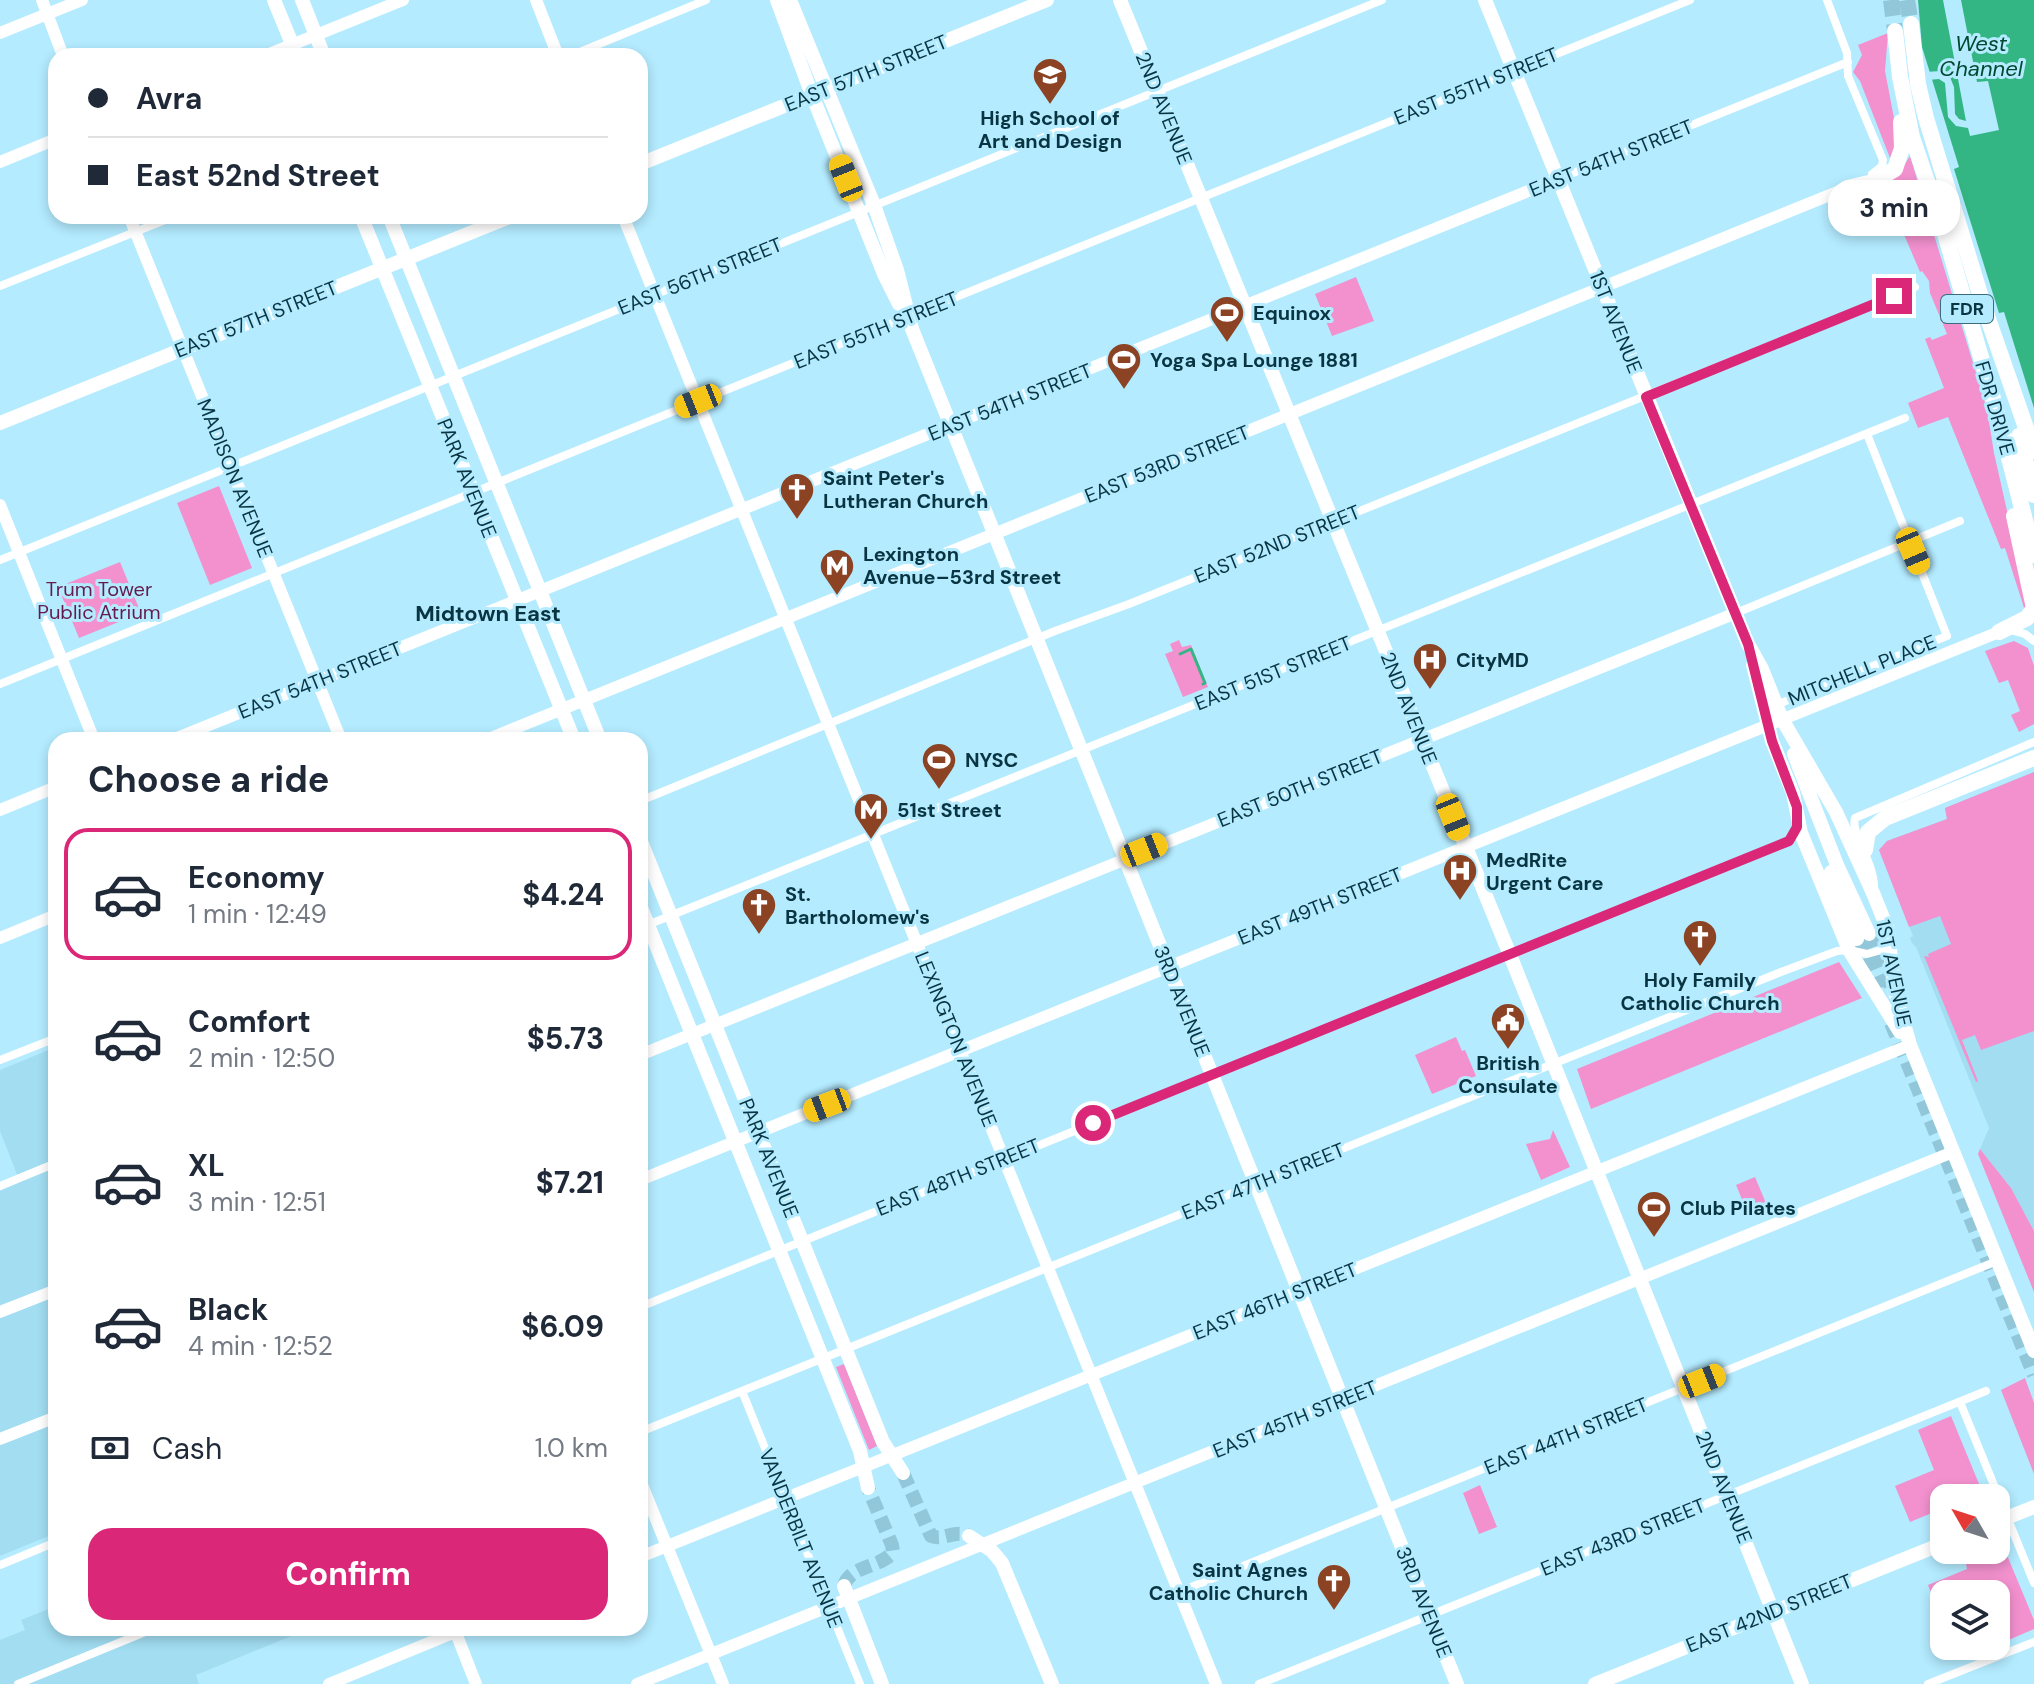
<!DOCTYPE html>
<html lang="en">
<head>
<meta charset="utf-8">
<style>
  :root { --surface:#fff; --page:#f2f2f3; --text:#1f2937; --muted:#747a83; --line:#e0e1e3; --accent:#db2777 }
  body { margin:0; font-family:"DM Sans",sans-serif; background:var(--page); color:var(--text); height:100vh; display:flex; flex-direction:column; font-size:30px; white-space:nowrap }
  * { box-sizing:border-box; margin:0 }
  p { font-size:26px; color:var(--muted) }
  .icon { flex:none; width:44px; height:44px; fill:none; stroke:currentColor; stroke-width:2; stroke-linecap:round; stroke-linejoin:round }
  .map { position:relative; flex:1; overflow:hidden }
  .panel { position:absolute; left:48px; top:732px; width:600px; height:904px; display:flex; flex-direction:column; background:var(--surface); border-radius:24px; box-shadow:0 4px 12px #0003 }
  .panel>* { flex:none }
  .hud { position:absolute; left:48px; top:48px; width:600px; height:176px; border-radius:24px; box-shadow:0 4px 12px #0003; display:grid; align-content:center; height:176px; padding:0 40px; background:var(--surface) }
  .needle { width:52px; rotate:309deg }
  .controls { position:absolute; left:1930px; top:1484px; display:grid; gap:16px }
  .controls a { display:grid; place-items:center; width:80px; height:80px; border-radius:16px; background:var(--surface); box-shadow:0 4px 12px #0003; font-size:40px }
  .end { position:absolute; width:36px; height:36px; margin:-18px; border:10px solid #db2777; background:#fff; box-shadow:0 0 0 4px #fff }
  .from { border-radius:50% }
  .bubble { position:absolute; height:56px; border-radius:24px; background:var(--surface); box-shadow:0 4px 12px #0003; font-size:26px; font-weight:700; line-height:56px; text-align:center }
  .car { position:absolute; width:24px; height:48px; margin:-24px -12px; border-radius:10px; box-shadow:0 0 6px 2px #0007; background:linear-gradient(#f5c518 24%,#345 0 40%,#f5c518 0 76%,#345 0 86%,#f5c518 0) }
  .hud b { display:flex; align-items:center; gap:28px; height:76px; font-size:30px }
  .hud b+b { border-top:2px solid var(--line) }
  .hud i { width:20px; height:20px; background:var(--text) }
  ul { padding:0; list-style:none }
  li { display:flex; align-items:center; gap:24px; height:132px; margin:0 16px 12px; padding:0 24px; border:4px solid transparent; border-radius:24px }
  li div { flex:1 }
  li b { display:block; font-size:30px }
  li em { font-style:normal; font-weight:700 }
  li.active { border-color:var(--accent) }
  li>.icon { width:72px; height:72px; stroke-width:1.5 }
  h2 { padding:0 40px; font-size:36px; line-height:96px }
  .pay { display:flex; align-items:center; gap:20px; height:88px; padding:0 40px; font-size:30px }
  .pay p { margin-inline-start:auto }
  .button { display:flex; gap:16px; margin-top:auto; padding:16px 40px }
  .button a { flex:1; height:92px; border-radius:24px; background:var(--accent); color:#fff; font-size:32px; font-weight:700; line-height:92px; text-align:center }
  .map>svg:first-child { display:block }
  .built { fill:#a2ddf2 }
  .green { fill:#f291ce }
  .water { fill:#33b683 }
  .pier { fill:#b4ebff }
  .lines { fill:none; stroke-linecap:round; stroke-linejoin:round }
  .stream { stroke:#33b683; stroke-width:3 }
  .primary-tunnel { stroke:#92c7d9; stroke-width:14; stroke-dasharray:14 7; stroke-linecap:butt }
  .motorway-tunnel { stroke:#92c7d9; stroke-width:16; stroke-dasharray:16 8; stroke-linecap:butt }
  .minor { stroke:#fff; stroke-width:8 }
  .secondary { stroke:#fff; stroke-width:12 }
  .primary { stroke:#fff; stroke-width:14 }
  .motorway { stroke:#fff; stroke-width:16 }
  .route { stroke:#db2777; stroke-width:10 }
  .labels { text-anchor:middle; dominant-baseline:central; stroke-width:6; stroke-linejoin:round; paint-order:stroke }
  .shield { fill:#b4ebff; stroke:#3c6c7b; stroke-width:2 }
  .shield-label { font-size:18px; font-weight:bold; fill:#093542 }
  .street-label { font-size:20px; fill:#093542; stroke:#b4ebff }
  .poi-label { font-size:20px; font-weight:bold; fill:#093542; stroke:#b4ebff; text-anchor:start }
  .park-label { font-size:20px; fill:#641c4e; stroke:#b4ebff }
  .water-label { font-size:22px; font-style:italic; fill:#004a31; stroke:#b4ebff }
  .neighbourhood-label { font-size:22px; font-weight:bold; fill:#093542; stroke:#b4ebff }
</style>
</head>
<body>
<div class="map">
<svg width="2034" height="1684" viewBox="0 0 2034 1684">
  <rect width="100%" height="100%" fill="#b4ebff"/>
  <path class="built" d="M2034,772V1231L2011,1188L1980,1149L1989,1128L1916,947L1912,943L1910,938L1913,936L1879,850L1887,841L1947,819L1945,808Z
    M56,1047V1533L0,1556V1191L20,1182L0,1131V1070Z
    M56,1606V1628H311L196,1675L199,1684H0V1640L25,1630L21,1620Z"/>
  <path class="green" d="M1888,33L1885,71L1898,139L1890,158L1860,81L1853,72L1862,55L1858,45Z
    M1910,156L1987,409L1994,453L2028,604L2025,611L2005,548L2001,549L1948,417L1918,428L1908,403L1944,388L1925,339L1930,337L1932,340L1947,334L1930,293L1929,281L1922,271L1920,272L1882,183L1903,167Z
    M1356,277L1374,321L1332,336L1315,294Z
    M219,486L252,568L210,585L177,503Z
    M120,562L141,613L79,638L58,587Z
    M1179,640L1182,647L1191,645L1208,687L1183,697L1165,654L1173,651L1170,644Z
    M2014,641L2028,648L2034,666V724L2019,732L2011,715L2020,711L2008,680L1999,683L1985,651Z
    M2034,772V1031L1981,1050L1975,1035L1962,1040L1978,1081L1976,1082L1924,956L1929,957L1928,954L1951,944L1940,916L1909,927L1879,850L1887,841L1947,819L1945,808Z
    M1839,962L1862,998L1591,1109L1577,1069Z
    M1456,1037L1462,1051L1465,1050L1476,1076L1432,1094L1415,1055Z
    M1553,1130L1570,1167L1541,1180L1526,1144L1550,1139Z
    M1980,1149L2011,1188L2034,1231V1292L1978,1154Z
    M1755,1177L1768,1208L1749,1216L1736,1185Z
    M844,1364L877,1446L869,1450L836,1367Z
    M2025,1378L2034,1403V1474L2001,1390Z
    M1951,1416L1984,1496L1944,1498V1508L1910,1522L1895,1486L1934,1470L1918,1430Z
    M1480,1485L1497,1527L1479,1534L1463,1493Z
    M2004,1548L2034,1620V1629L2004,1642L1996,1624V1594H1944L1943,1621L1928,1585L1967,1569L1966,1564Z"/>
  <path class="water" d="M1918,0H2034V408L2004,312L1999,313L1954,169L1959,167L1922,47Z"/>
  <path class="pier" d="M1943,0H1961L1977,82L1988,81L1999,130L1970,136L1968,128L1956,126L1948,117L1945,83L1939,79L1928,80L1925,72L1941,71L1950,77L1954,87L1955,114L1959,119L1966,121Z"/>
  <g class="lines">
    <path class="stream" d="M1180,654L1191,649L1205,683L1203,684"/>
    <path class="primary-tunnel" d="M1869,934L1892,990
      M1857,939L1878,989
      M1891,1023L2034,1375
      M903,1473L931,1536C944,1541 955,1529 969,1536
      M844,1586C850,1565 881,1568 893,1552L892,1545L868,1488"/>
    <path class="motorway-tunnel" d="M1891,0L1895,31
      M1907,0L1911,24"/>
    <path class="minor" d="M1827,0L1847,53L1848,76L1883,160L1882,166L1872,174
      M570,56L706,0
      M1558,179L1848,62
      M0,286L175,216
      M0,560L1382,0
      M1736,613L1960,521
      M2010,630L2025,634L2034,641
      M0,684L1690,0
      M1776,705L1947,636L1867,434
      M640,801L1055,631L1129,604L1915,287
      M1874,889C1875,862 1850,833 1855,818L2034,742
      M640,928L1905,418
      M0,1060L56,1038
      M0,1186L56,1163
      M640,1307L1785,843L1793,836L1797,824
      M742,1391L860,1684
      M1960,1402L2034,1583
      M640,1432L1781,972L1837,951L1849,950L1867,954L1889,948
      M0,1565L56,1542
      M1179,1592L1997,1261
      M18,1684L155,1628
      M1259,1684L1986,1391
      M1928,1684L2034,1642"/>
    <path class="secondary" d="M42,0L63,56
      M536,0L558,56
      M0,33L82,0
      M264,56L403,0
      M0,162L56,139
      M129,216L341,740
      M623,216L1216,1684
      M0,505L94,740
      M172,740L1558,179
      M486,740L1847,188
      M0,810L56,787
      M0,938L56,915
      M640,1055L1736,613
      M640,1180L1999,632
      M0,1312L56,1290
      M0,1439L56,1417
      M640,1480L723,1684
      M640,1557L1910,1045
      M454,1628L476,1684
      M329,1684L465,1628
      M637,1684L1953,1152"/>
    <path class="primary" d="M274,0L297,56
      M302,0L324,56
      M777,0L812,95L884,274L899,304
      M790,0L874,205L897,270L912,329L1457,1684
      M1120,0L1510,955L1802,1684
      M1485,0L1748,644L1762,669L1782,719L1836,812L1873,893L1888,930L1894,988L1910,1045L2034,1351
      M640,164L1047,0
      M361,216L574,740
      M389,216L600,740
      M0,423L512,216
      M1753,665L1772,741L1793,793L1801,833L1849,950L1900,1032
      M1794,754L1837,865L1869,934
      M640,839L883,1442L903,1473
      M1831,872L1857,939
      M640,905L860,1451L868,1488
      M1996,1522L2034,1507
      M969,1536L992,1551L1002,1563L1052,1684
      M844,1586L882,1684
      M1595,1684L1944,1543"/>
    <path class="motorway" d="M1911,24L1918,84L1926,118L1984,307L2034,451
      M1895,31L1900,77L1912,137L1945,234L1999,419L2034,555
      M1847,188L1873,182L1895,169L1902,148L1901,122
      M2019,436L2034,495
      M1999,632L2027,618L2034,608L2014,516
      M1865,850L1868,832L1885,818L2034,758"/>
  </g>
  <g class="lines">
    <path class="route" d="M1093,1123L1789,841L1797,827V807L1772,741L1748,644L1646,397L1894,296"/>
  </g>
  <defs>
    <symbol id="school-pin" viewBox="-11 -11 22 30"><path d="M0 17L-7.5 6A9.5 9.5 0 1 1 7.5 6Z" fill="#8b4324" stroke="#b4ebff"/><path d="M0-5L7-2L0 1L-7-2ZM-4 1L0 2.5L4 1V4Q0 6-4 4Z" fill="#fff"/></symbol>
    <symbol id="stadium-pin" viewBox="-11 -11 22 30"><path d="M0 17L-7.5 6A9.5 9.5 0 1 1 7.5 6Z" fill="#8b4324" stroke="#b4ebff"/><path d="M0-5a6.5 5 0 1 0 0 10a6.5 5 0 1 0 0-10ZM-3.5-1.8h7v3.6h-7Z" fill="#fff"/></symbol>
    <symbol id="church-pin" viewBox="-11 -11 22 30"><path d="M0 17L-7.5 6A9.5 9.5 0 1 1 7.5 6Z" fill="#8b4324" stroke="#b4ebff"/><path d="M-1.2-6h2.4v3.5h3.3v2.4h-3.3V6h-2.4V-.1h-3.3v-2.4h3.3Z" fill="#fff"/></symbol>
    <symbol id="metro-pin" viewBox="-11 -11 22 30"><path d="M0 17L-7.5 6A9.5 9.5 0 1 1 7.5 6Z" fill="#8b4324" stroke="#b4ebff"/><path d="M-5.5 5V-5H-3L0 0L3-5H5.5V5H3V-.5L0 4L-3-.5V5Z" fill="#fff"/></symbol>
    <symbol id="hospital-pin" viewBox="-11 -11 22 30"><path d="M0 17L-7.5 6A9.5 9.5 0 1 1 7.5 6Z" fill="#8b4324" stroke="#b4ebff"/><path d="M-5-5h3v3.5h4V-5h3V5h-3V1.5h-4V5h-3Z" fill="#fff"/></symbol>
    <symbol id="civic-pin" viewBox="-11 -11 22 30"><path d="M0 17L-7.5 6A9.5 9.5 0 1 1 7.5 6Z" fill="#8b4324" stroke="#b4ebff"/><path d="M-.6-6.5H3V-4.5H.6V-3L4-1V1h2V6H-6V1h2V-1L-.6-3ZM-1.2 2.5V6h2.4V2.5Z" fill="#fff"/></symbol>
  </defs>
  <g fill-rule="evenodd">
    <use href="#school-pin" x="1030" y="55" width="40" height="54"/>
    <use href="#stadium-pin" x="1207" y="293" width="40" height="54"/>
    <use href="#stadium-pin" x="1104" y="340" width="40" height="54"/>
    <use href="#church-pin" x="777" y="470" width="40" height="54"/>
    <use href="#metro-pin" x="817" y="546" width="40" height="54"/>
    <use href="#hospital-pin" x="1410" y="640" width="40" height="54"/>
    <use href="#stadium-pin" x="919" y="740" width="40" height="54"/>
    <use href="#metro-pin" x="851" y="790" width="40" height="54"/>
    <use href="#hospital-pin" x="1440" y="851" width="40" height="54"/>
    <use href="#church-pin" x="739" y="885" width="40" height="54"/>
    <use href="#church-pin" x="1680" y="917" width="40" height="54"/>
    <use href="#civic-pin" x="1488" y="1000" width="40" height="54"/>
    <use href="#stadium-pin" x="1634" y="1188" width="40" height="54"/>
    <use href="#church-pin" x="1314" y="1561" width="40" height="54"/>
  </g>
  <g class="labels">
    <rect class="shield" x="1941" y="295" width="52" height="28" rx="6"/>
    <g class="shield-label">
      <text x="1967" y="309">FDR</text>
    </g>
    <g class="street-label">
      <text transform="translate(866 73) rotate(-22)">EAST 57TH STREET</text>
      <text transform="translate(1476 86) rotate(-22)">EAST 55TH STREET</text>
      <text transform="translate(1164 108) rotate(68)">2ND AVENUE</text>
      <text transform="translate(1611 158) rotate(-22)">EAST 54TH STREET</text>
      <text transform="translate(700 276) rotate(-22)">EAST 56TH STREET</text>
      <text transform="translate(256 319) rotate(-22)">EAST 57TH STREET</text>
      <text transform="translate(1616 322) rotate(68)">1ST AVENUE</text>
      <text transform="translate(876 330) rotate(-22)">EAST 55TH STREET</text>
      <text transform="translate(1010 402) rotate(-22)">EAST 54TH STREET</text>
      <text transform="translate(1995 408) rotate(74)">FDR DRIVE</text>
      <text transform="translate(1167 464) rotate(-22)">EAST 53RD STREET</text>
      <text transform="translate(235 478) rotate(68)">MADISON AVENUE</text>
      <text transform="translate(467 478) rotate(68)">PARK AVENUE</text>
      <text transform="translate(1277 544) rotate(-22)">EAST 52ND STREET</text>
      <text transform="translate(1862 670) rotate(-22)">MITCHELL PLACE</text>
      <text transform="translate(1273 673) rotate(-22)">EAST 51ST STREET</text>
      <text transform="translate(320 680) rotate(-22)">EAST 54TH STREET</text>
      <text transform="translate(1409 708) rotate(68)">2ND AVENUE</text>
      <text transform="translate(1300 788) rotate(-22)">EAST 50TH STREET</text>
      <text transform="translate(1320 906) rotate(-22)">EAST 49TH STREET</text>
      <text transform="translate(1894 973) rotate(78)">1ST AVENUE</text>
      <text transform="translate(1182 1001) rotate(68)">3RD AVENUE</text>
      <text transform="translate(956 1039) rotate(68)">LEXINGTON AVENUE</text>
      <text transform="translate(769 1158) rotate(68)">PARK AVENUE</text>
      <text transform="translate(958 1177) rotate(-22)">EAST 48TH STREET</text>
      <text transform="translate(1263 1181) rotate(-22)">EAST 47TH STREET</text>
      <text transform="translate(1275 1301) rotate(-22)">EAST 46TH STREET</text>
      <text transform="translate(1295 1419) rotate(-22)">EAST 45TH STREET</text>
      <text transform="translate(1566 1436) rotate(-22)">EAST 44TH STREET</text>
      <text transform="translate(1724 1487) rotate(68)">2ND AVENUE</text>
      <text transform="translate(1623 1537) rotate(-22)">EAST 43RD STREET</text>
      <text transform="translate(801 1538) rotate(68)">VANDERBILT AVENUE</text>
      <text transform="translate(1424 1602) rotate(68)">3RD AVENUE</text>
      <text transform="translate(1769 1613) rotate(-22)">EAST 42ND STREET</text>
    </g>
    <g class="poi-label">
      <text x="1050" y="118" text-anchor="middle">High School of<tspan x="1050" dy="23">Art and Design</tspan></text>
      <text x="1253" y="313">Equinox</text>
      <text x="1150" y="360">Yoga Spa Lounge 1881</text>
      <text x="823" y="478">Saint Peter's<tspan x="823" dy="23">Lutheran Church</tspan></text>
      <text x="863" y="554">Lexington<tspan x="863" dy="23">Avenue–53rd Street</tspan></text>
      <text x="1456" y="660">CityMD</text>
      <text x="965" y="760">NYSC</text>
      <text x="897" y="810">51st Street</text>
      <text x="1486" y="860">MedRite<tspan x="1486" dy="23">Urgent Care</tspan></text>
      <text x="785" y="894">St.<tspan x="785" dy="23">Bartholomew's</tspan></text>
      <text x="1700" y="980" text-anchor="middle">Holy Family<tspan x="1700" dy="23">Catholic Church</tspan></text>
      <text x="1508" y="1063" text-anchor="middle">British<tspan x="1508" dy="23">Consulate</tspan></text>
      <text x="1680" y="1208">Club Pilates</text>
      <text x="1308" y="1570" text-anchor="end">Saint Agnes<tspan x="1308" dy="23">Catholic Church</tspan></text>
    </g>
    <g class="park-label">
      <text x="99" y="589">Trum Tower<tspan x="99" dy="23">Public Atrium</tspan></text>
    </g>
    <g class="water-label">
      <text x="1981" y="43">West<tspan x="1981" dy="25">Channel</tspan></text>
    </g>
    <g class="neighbourhood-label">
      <text x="488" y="613">Midtown East</text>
    </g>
  </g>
</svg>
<div class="controls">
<a><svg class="needle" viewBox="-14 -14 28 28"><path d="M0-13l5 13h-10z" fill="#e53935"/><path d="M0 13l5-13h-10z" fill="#747a83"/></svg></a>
<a><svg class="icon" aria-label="layers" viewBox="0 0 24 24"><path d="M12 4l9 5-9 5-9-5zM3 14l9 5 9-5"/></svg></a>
</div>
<i class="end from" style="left:1093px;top:1123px"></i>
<i class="end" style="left:1894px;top:296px"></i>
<div class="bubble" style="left:1828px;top:180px;width:132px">3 min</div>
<i class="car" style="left:846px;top:178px;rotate:338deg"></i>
<i class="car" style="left:698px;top:401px;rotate:248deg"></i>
<i class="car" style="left:1913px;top:551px;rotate:157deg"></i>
<i class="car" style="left:1453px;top:817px;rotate:158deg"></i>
<i class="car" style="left:1144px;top:850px;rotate:68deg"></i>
<i class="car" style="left:827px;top:1105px;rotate:249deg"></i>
<i class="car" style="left:1702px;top:1381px;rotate:68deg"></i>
<div class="hud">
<b><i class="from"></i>Avra</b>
<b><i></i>East 52nd Street</b>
</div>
<section class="panel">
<h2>Choose a ride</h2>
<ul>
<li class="active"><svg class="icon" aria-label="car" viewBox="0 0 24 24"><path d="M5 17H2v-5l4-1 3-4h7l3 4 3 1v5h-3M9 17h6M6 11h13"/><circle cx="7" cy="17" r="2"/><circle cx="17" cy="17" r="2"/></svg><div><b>Economy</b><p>1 min · 12:49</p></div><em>$4.24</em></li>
<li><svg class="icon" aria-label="car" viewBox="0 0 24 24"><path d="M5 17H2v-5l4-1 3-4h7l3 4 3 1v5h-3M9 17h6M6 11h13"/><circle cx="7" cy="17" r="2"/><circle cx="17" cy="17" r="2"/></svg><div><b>Comfort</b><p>2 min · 12:50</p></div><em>$5.73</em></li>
<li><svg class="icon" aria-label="car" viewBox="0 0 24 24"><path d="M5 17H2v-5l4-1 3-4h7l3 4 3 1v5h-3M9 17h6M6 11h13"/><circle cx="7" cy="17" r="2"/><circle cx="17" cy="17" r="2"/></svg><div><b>XL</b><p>3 min · 12:51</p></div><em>$7.21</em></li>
<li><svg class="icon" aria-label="car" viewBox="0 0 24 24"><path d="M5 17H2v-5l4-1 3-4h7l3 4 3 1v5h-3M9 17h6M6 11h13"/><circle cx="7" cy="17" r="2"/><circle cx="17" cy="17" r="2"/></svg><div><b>Black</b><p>4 min · 12:52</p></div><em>$6.09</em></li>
</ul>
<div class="pay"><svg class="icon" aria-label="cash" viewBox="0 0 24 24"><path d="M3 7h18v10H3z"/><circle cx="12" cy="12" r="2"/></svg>Cash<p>1.0 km</p></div>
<div class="button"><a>Confirm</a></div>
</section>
</div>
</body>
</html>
